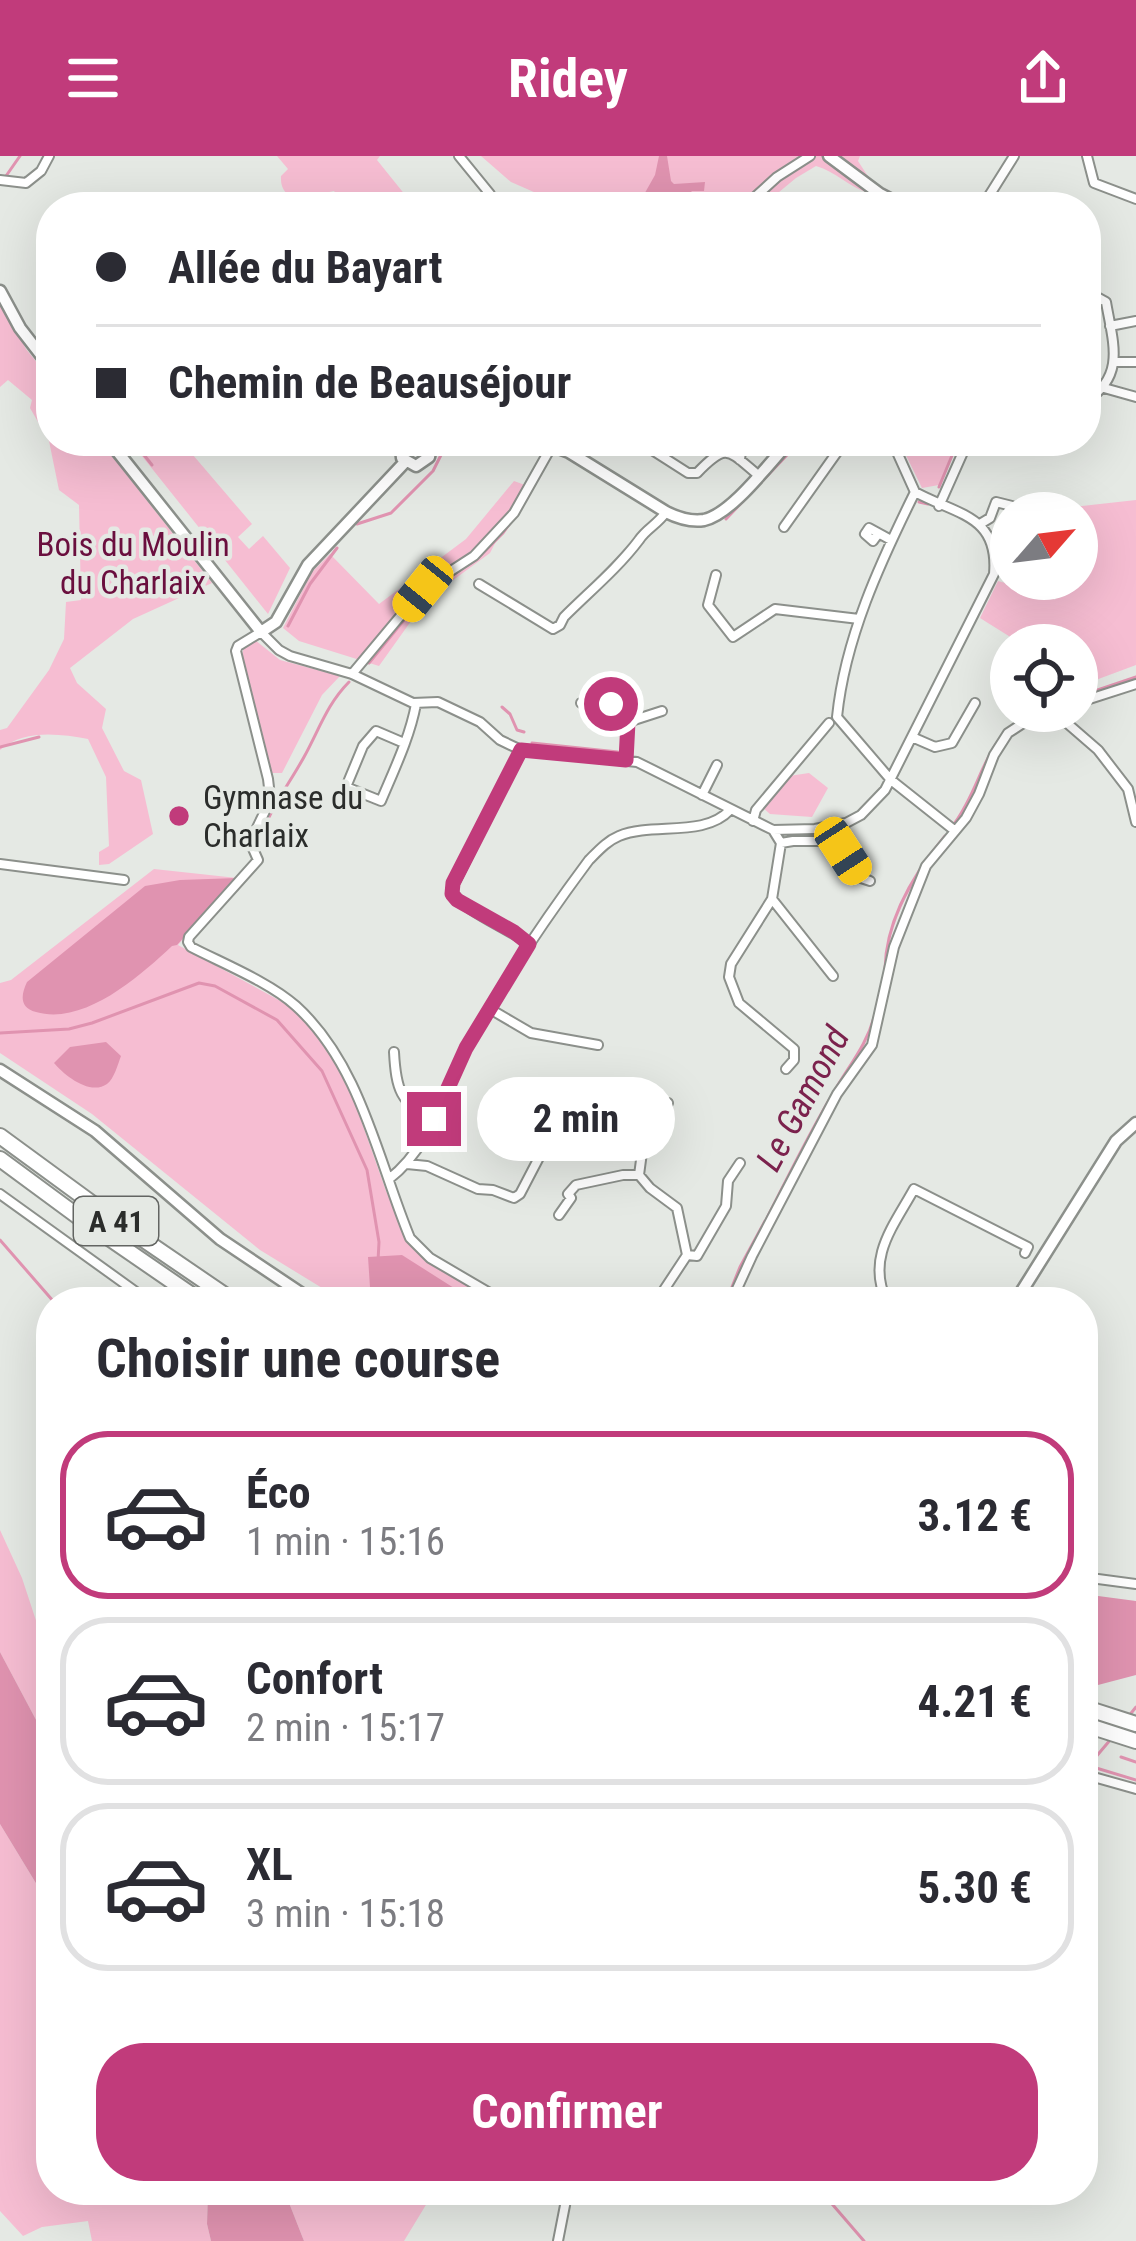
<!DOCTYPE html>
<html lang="fr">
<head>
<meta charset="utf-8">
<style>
  :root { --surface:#fff; --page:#f7f7f7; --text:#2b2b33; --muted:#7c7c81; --line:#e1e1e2; --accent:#c13b7b }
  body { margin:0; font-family:"Roboto Condensed",sans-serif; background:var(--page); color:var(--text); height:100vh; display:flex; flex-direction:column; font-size:45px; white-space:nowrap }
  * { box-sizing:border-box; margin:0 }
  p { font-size:39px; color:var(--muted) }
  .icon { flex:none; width:66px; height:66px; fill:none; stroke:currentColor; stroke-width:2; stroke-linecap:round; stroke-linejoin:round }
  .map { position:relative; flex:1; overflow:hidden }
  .drawer { position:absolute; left:36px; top:1131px; width:1062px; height:918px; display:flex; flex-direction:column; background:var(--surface); border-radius:48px; box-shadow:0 12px 48px #0002 }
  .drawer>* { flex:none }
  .hud { position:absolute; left:36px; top:36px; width:1065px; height:264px; border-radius:48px; box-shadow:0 12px 48px #0002; display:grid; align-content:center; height:264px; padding:0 60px; background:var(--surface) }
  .needle { width:78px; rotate:62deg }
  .fabs { position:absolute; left:990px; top:336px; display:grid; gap:24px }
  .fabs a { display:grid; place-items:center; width:108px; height:108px; border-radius:50%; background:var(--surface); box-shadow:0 12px 48px #0002; font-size:60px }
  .end { position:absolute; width:54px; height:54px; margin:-27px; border:15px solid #c13b7b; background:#fff; box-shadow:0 0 0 6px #fff }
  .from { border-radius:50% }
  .bubble { position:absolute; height:84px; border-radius:42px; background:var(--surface); box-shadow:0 12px 48px #0002; font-size:39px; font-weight:700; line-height:84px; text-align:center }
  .car { position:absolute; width:36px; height:72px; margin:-36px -18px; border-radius:15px; box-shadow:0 0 9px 3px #0007; background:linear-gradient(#f5c518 24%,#345 0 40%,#f5c518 0 76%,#345 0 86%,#f5c518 0) }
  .hud b { display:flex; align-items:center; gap:42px; height:114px; font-size:45px }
  .hud b+b { border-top:3px solid var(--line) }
  .hud i { width:30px; height:30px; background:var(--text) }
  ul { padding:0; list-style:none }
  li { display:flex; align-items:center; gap:36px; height:168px; margin:0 24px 18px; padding:0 36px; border:6px solid var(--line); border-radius:48px }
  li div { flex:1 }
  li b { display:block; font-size:45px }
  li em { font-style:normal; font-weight:700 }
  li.current { border-color:var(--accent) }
  li>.icon { width:108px; height:108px; stroke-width:1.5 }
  h2 { padding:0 60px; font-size:54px; line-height:144px }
  .button { display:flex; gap:24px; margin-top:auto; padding:24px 60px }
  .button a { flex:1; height:138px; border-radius:48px; background:var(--accent); color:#fff; font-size:48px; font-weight:700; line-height:138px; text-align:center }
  header { display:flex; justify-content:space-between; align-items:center; height:156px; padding:0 60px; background:var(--accent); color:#fff; font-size:54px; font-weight:700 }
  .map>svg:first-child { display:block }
  .green { fill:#f6bdd2 }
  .water { fill:#e093b0 }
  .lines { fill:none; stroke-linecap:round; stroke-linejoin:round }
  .stream { stroke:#e093b0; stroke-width:3 }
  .street-casing { stroke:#8c908b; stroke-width:12 }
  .secondary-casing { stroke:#8c908b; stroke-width:15 }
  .highway-casing { stroke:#8c908b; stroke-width:18 }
  .street { stroke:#fff; stroke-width:8 }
  .secondary { stroke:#fff; stroke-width:10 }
  .highway { stroke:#fff; stroke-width:14 }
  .route { stroke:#c13b7b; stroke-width:15 }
  .poi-dot { fill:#c13b7b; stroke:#e5e9e4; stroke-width:4.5 }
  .labels { text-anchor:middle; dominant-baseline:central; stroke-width:9; stroke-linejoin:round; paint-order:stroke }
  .shield { fill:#e5e9e4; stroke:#636562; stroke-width:3 }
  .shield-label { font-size:30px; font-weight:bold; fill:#2b2d2b }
  .park-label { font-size:33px; fill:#6a0f3e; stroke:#e5e9e4 }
  .poi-label { font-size:33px; fill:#2b2d2b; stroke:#e5e9e4; text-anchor:start }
  .water-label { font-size:36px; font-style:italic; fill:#7b224d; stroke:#e5e9e4 }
</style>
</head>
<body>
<header><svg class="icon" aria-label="menu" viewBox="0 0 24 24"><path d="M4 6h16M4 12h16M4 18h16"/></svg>Ridey<svg class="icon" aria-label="share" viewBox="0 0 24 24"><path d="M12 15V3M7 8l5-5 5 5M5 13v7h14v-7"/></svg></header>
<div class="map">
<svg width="1136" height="2085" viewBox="0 0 1136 2085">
  <rect width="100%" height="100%" fill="#e5e9e4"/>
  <path class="green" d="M277,0H380L377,4L410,45L419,37L430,51H347L334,35L300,42V45C287,41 280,33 281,20L288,13Z
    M481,0H860L858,5L871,25L866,36C848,30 836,16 816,10L796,22L761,51H568L511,26Z
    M0,144L26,193L51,224V285H100L212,427L133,463L70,512L77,527L106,553L102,572L124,615L141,624L153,678L109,708L99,709V696L109,690L106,621L88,583C59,578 25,573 0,594V574L7,572L49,514L64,483L66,446L81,444L79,349L59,334L49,285L30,252L32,244L8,224L0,231Z
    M130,285H181L252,368L238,381L249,393L263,380L290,412L268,458Z
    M899,285H957L939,329L922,332Z
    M514,325L525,329L490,397L426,444L379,510L299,485L283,472L312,416L330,398L379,448L466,383Z
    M1136,344V509L1077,531V489H1023L980,462L998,425L1050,439L1055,444L1062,423H1077V357H1048L1046,354Z
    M255,484L280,504L340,520L322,539L282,617H271L241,502L244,491Z
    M809,617L828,632L812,661L770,658L762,651L789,620Z
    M154,713L237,722L178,789L297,854L342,910L386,1035L411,1089L425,1103L501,1146H345L260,1094L92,958L0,897V827L11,824Z
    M0,1374L22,1422L51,1510V1592L0,1496Z
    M0,1668L51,1752V2034H208L207,2068L211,2085H92L88,2065L42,2071L23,2080L0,2055Z
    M284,2034H435L404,2085H304Z"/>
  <path class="water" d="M659,0H667L671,25L674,28L705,26L704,35H692L689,38L697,43L698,51H637L655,19Z
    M237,722L177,789L172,790C140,820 84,870 36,856C19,851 21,839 27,826L145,730L180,724Z
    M106,886L121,900C118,908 114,923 107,928C90,940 64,919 54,907L70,891Z
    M402,1099L476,1146H380L370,1131L368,1101Z
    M1083,1438L1136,1445V1519L1098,1529L1083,1524Z
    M0,1496L51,1592V1752L0,1668Z
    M208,2034H284L304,2085H211L207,2068Z"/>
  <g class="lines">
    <path class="stream" d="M6,20L20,0
      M630,51L637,48
      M133,285L152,309
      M939,331L958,285
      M919,346L928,348
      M726,363L787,299
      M357,368L391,357L433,315L448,285
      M288,470L310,428L337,392
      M369,507L426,437L478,402L503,377L523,349L547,306
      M1077,541L1136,521
      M502,551L510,558L517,574L524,576
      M532,587L618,596
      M0,591L39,581
      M954,668C986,625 982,577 1038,555
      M259,687C268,655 288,630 304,601C319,574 327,548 349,526
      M885,813C886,764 915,716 945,680
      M0,877L69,873L92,867L199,827L215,830L277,864L322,915L367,1014L379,1086L378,1105
      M767,1062C789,1019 810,975 835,934C850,908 867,889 875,858
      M0,1084L54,1146
      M726,1146L740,1111L765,1065
      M1128,1561L1136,1551
      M1121,1601L1136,1606
      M1083,1608L1136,1624
      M1089,1609L1111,1583
      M820,2034L864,2085"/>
    <defs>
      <path id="street" d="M459,0L490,38V51
        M1087,0L1094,27L1136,43
        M0,24L26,27L41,15L49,0
        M744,51L777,21L810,0
        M982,51L1014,0
        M1086,135L1106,146C1113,187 1126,220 1086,245
        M1110,170L1136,165
        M1114,206H1136
        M1104,232L1136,241
        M638,285L688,317H697C727,286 728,294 758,319
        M892,285L915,336
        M740,304L742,285
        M915,336C880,407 845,482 837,561L891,624L954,674
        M939,350L968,285
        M980,368L990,362L996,346L1012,350
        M784,371L845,285
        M878,378L873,385L865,378L869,372L891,384
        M716,419L708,449L733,481L775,453L859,463
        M479,428L553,473L560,469L564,461C589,436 618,412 639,384C646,373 658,368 666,356
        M352,518L423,433L474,400L514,357L554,286
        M581,547L611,548L628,566L627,604
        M1077,547L1136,528
        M611,548V536L623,526
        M1053,555L1098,594L1128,633L1136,666
        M628,566L662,555
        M912,581L935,591L952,587L975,547
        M404,587L376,575L363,590L346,631L381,645C394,614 410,581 416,548
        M521,594L451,734C461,754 508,772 529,788
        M702,639L717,609
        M753,665L756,654L829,567
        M773,674L781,687L772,743L731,808L729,821L739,847L794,893V904L786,913
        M781,687L793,685H835L861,722L870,725
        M0,708L124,724
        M772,743L833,820
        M490,853L531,877L598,889
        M394,896C396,933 400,948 434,963
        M407,1008L427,1010L478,1033L493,1034L514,1042L520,1038L544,992
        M639,1019L643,989L668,947
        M389,1023C431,991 444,935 468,890C503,825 545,763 589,704C599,694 607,685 619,680C653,666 704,682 730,654
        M0,1038L150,1146
        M559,1059L571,1042L568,1038L576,1029L623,1019H639L650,1032L677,1052L687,1099L656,1146
        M687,1099L697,1100L726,1050L728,1025L740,1007
        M505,1146L430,1102L410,1082C378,1005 361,909 296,850C269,826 224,808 191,791L188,786L189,781L258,704L250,686L267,651L270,640L268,623L236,495L238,490L261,476L279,494L290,500L352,518L413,547L438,546L480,566L500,584L521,594L637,606L773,674L815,673L846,667L861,659L885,634L994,418C999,359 957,359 915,336
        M731,1146L752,1100L837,938L872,889L894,791L926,710L966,662L979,638L994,599L1008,577L1028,564L1052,555
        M887,1146C866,1102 893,1071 914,1033L1028,1091L1025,1097
        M1083,1421L1136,1428
        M1083,1618L1136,1633
        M558,2085L568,2034"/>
      <path id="secondary" d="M829,0L880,38L905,51
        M0,135L20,172L51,212
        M109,285L261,476L276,466L308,409L405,306
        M404,285L401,292L402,302L416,310L429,301L430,296L426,285
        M540,285L569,296L666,356C678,362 691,366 704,364C732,358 770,306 790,285
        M0,914L95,975L220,1083L314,1146
        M1015,1146L1116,985L1136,967"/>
      <path id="highway" d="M0,980L112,1062L235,1146
        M0,1003L80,1062L202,1146
        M1083,1551L1136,1568
        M1083,1568L1136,1585"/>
    </defs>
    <use href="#street" class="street-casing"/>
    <use href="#secondary" class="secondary-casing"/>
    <use href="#highway" class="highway-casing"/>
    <use href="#street" class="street"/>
    <use href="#secondary" class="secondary"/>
    <use href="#highway" class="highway"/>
  </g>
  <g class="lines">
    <path class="route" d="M434,963L466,892L529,788L514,776L457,744L452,738L453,727L521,594L626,604L628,566L611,548"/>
  </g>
  <circle class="poi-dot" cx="179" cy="660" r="12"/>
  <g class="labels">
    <rect class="shield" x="74" y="1041" width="84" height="48" rx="9"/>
    <g class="shield-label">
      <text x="116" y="1065">A 41</text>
    </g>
    <g class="park-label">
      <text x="133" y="388">Bois du Moulin<tspan x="133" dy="38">du Charlaix</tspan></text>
    </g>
    <g class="poi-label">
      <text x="203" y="641">Gymnase du<tspan x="203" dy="38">Charlaix</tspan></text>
    </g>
    <g class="water-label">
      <text transform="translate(803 943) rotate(-62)">Le Gamond</text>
    </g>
  </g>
</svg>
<div class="fabs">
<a><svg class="needle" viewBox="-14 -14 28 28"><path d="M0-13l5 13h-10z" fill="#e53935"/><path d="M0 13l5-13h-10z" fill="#7c7c81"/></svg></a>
<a><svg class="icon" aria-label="locate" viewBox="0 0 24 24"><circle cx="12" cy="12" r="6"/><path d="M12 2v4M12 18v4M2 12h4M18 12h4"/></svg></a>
</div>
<i class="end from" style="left:611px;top:548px"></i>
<i class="end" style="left:434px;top:963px"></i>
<div class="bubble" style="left:477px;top:921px;width:198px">2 min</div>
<i class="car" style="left:423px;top:433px;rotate:219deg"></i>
<i class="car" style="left:843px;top:695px;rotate:147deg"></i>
<div class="hud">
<b><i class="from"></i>Allée du Bayart</b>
<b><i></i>Chemin de Beauséjour</b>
</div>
<section class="drawer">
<h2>Choisir une course</h2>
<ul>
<li class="current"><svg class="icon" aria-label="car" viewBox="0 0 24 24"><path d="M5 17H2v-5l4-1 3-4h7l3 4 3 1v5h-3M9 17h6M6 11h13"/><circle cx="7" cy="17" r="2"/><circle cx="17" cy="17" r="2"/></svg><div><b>Éco</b><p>1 min · 15:16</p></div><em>3.12 €</em></li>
<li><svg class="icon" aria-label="car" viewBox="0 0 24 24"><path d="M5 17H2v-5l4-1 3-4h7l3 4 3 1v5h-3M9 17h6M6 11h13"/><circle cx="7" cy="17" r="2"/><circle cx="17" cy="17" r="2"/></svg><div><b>Confort</b><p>2 min · 15:17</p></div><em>4.21 €</em></li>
<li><svg class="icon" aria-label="car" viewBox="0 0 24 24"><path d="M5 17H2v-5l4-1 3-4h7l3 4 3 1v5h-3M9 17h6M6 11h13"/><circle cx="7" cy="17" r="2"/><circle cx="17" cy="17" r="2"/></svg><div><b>XL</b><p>3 min · 15:18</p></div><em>5.30 €</em></li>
</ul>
<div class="button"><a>Confirmer</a></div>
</section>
</div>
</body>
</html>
